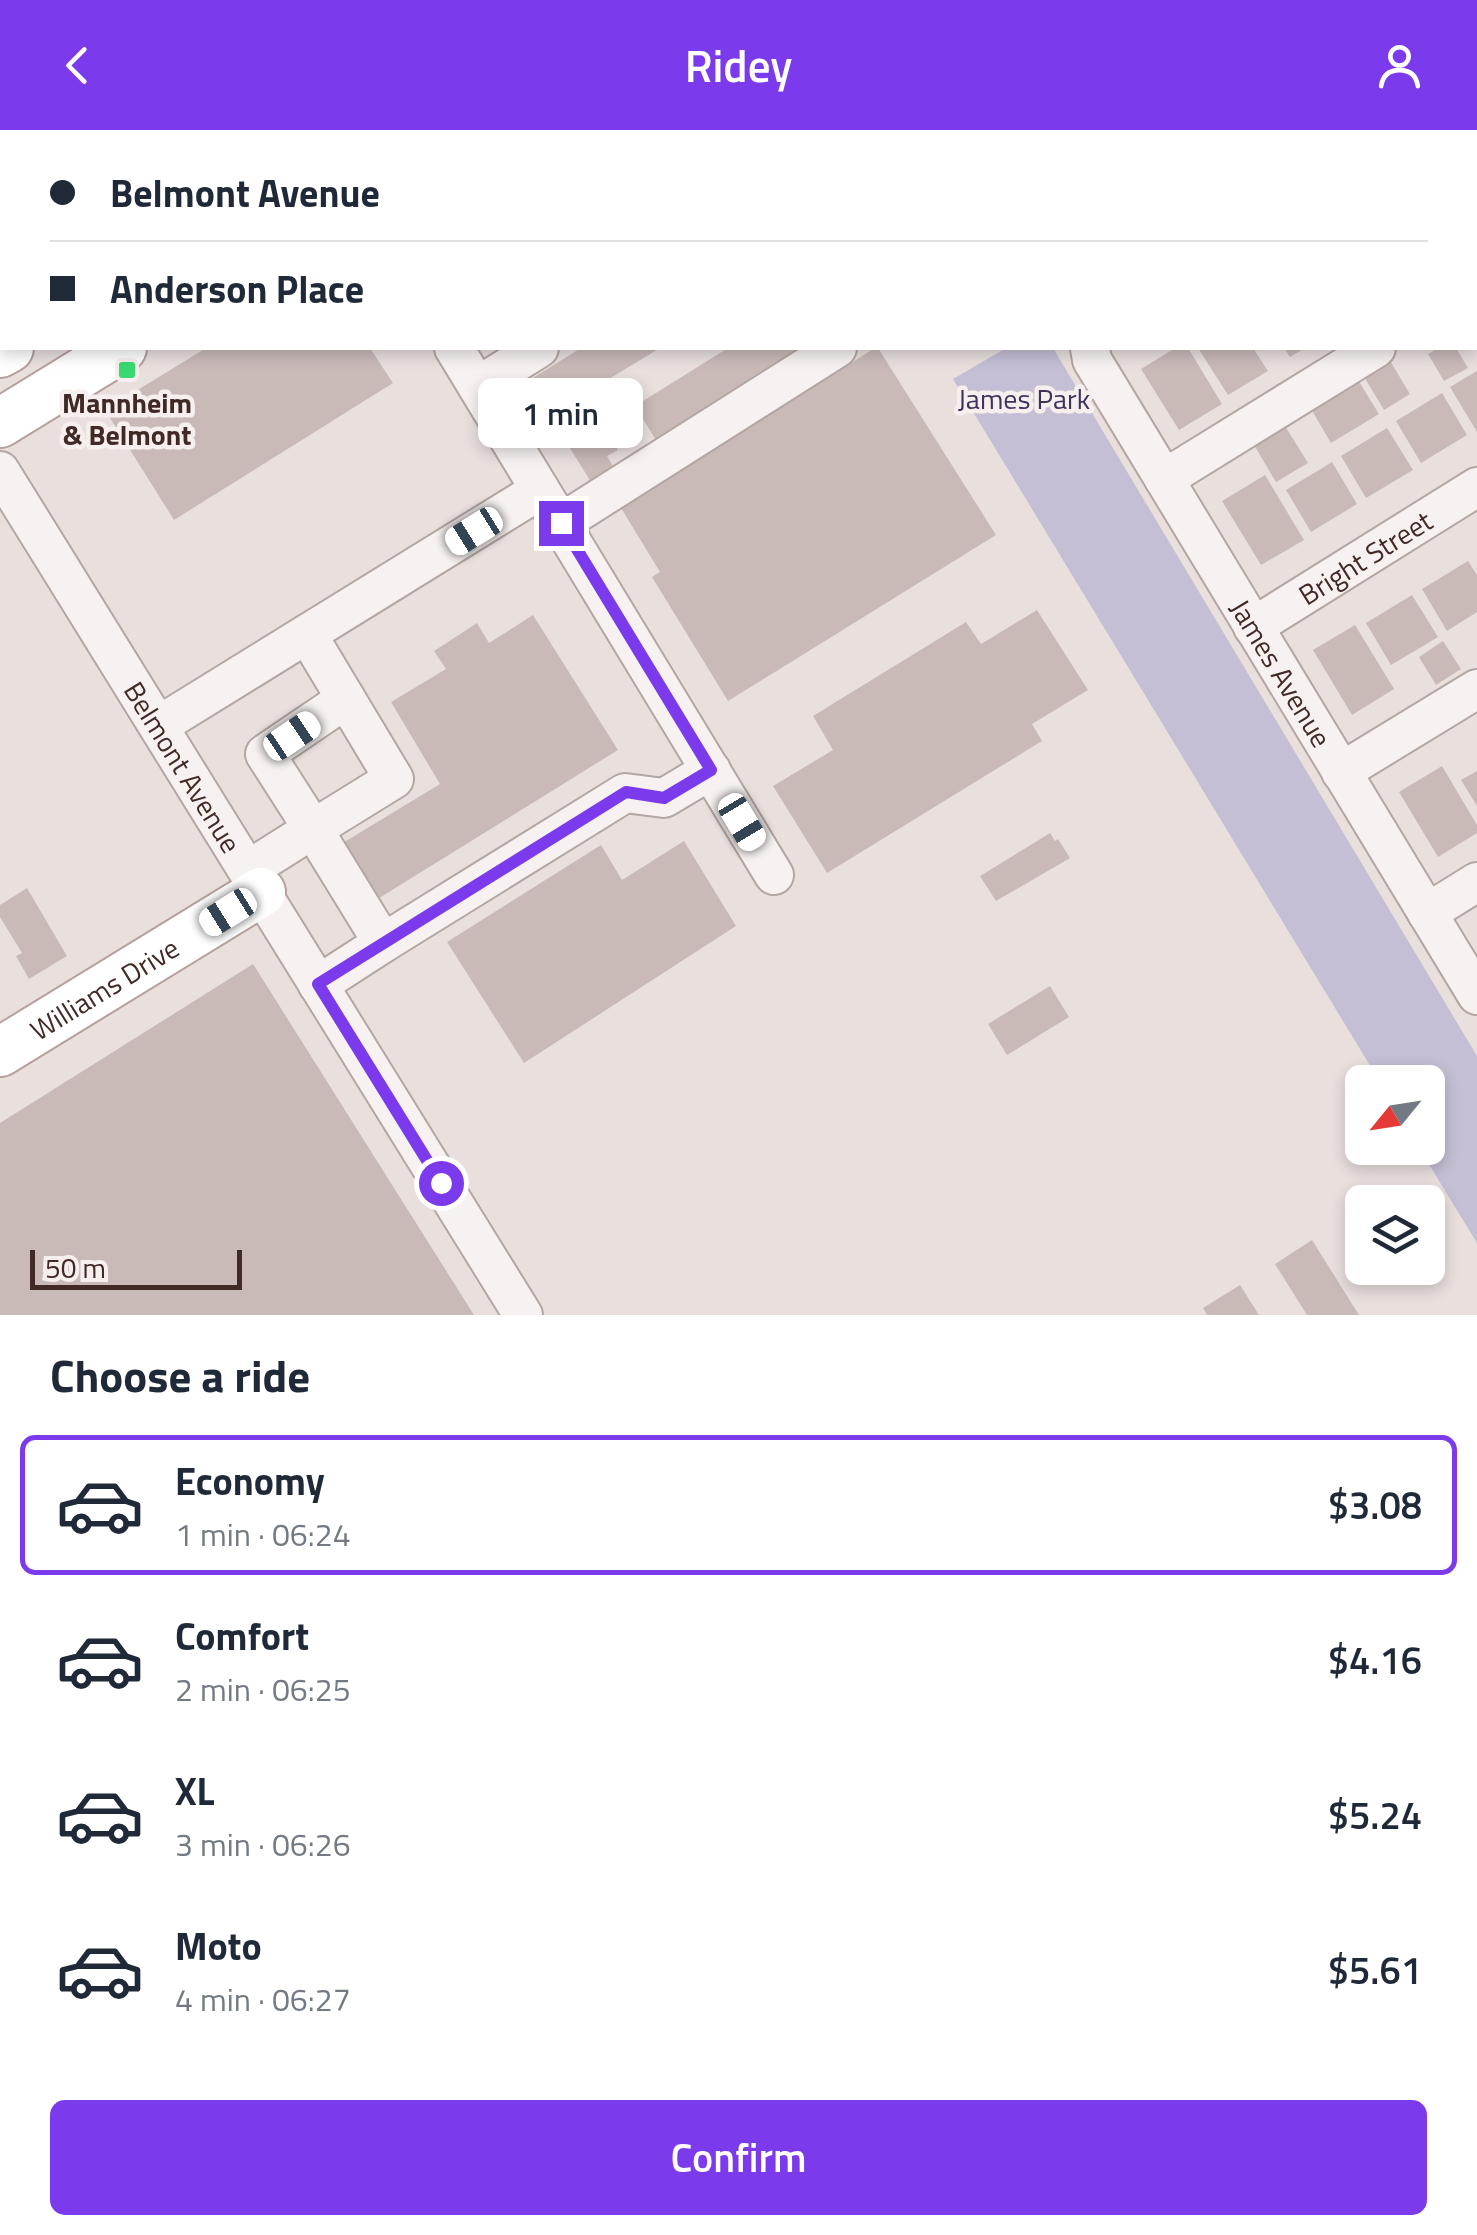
<!DOCTYPE html>
<html lang="en">
<head>
<meta charset="utf-8">
<style>
  :root { --surface:#fff; --page:#f6f6f7; --text:#1f2937; --muted:#747a83; --line:#e0e1e3; --accent:#7c3aed }
  body { margin:0; font-family:"Titillium Web",sans-serif; background:var(--page); color:var(--text); height:100vh; display:flex; flex-direction:column; font-size:38px; white-space:nowrap }
  * { box-sizing:border-box; margin:0 }
  p { font-size:32px; color:var(--muted) }
  .icon { flex:none; width:55px; height:55px; fill:none; stroke:currentColor; stroke-width:2; stroke-linecap:round; stroke-linejoin:round }
  .map { position:relative; height:1185px; overflow:hidden }
  .sheet { display:flex; flex-direction:column; background:var(--surface); flex:1 }
  .sheet>* { flex:none }
  .guide { position:absolute; left:0px; top:0px; width:1478px; height:220px; box-shadow:0 5px 15px #0003; display:grid; align-content:center; height:220px; padding:0 50px; background:var(--surface) }
  .needle { width:65px; rotate:240deg }
  .tools { position:absolute; left:1345px; top:935px; display:grid; gap:20px }
  .tools a { display:grid; place-items:center; width:100px; height:100px; border-radius:15px; background:var(--surface); box-shadow:0 5px 15px #0003; font-size:50px }
  .scale { position:absolute; left:30px; bottom:25px; width:212px; box-sizing:border-box; padding-left:10px; border:5px solid #412a26; border-top:0; font-size:28px; line-height:35px; white-space:nowrap; color:#412a26; -webkit-text-stroke:8px #f7efee; paint-order:stroke }
  .end { position:absolute; width:45px; height:45px; margin:-22px; border:12px solid #7c3aed; background:#fff; box-shadow:0 0 0 5px #fff }
  .from { border-radius:50% }
  .bubble { position:absolute; height:70px; border-radius:15px; background:var(--surface); box-shadow:0 5px 15px #0003; font-size:32px; font-weight:600; line-height:70px; text-align:center }
  .car { position:absolute; width:30px; height:60px; margin:-30px -15px; border-radius:12px; box-shadow:0 0 8px 2px #0007; background:linear-gradient(#fff 24%,#345 0 40%,#fff 0 76%,#345 0 86%,#fff 0) }
  .guide b { display:flex; align-items:center; gap:35px; height:95px; font-size:38px }
  .guide b+b { border-top:2px solid var(--line) }
  .guide i { width:25px; height:25px; background:var(--text) }
  ul { padding:0; list-style:none }
  li { display:flex; align-items:center; gap:30px; height:140px; margin:0 20px 15px; padding:0 30px; border:5px solid transparent; border-radius:15px }
  li div { flex:1 }
  li b { display:block; font-size:38px }
  li em { font-style:normal; font-weight:600 }
  li.on { border-color:var(--accent) }
  li>.icon { width:90px; height:90px; stroke-width:1.5 }
  h2 { padding:0 50px; font-size:45px; line-height:120px }
  .primary-button { display:flex; gap:20px; margin-top:auto; padding:20px 50px }
  .primary-button a { flex:1; height:115px; border-radius:15px; background:var(--accent); color:#fff; font-size:40px; font-weight:600; line-height:115px; text-align:center }
  header { display:flex; justify-content:space-between; align-items:center; height:130px; padding:0 50px; background:var(--accent); color:#fff; font-size:45px; font-weight:600 }
  .map>svg:first-child { display:block }
  .green { fill:#c4bfd4 }
  .building { fill:#c9bab8 }
  .lines { fill:none; stroke-linecap:round; stroke-linejoin:round }
  .minor-casing { stroke:#b3a6a3; stroke-width:42 }
  .major-casing { stroke:#b69f9d; stroke-width:52 }
  .minor { stroke:#f7f2f1; stroke-width:38 }
  .major { stroke:#fff; stroke-width:48 }
  .route { stroke:#7c3aed; stroke-width:12 }
  .poi-dot { fill:#39d971; stroke:#f7efee; stroke-width:4 }
  .labels { text-anchor:middle; dominant-baseline:central; stroke-width:9; stroke-linejoin:round; paint-order:stroke }
  .park-label { font-size:28px; fill:#40325e; stroke:#f7efee }
  .poi-label { font-size:28px; font-weight:bold; fill:#412a26; stroke:#f7efee }
  .street-label { font-size:28px; fill:#412a26; stroke:#f7efee }
</style>
</head>
<body>
<header><svg class="icon" aria-label="back" viewBox="0 0 24 24"><path d="M15 5l-7 7 7 7"/></svg>Ridey<svg class="icon" aria-label="person" viewBox="0 0 24 24"><circle cx="12" cy="8" r="4"/><path d="M4 21q1-7 8-7t8 7"/></svg></header>
<div class="map">
<svg width="1477" height="1185" viewBox="0 0 1477 1185">
  <rect width="100%" height="100%" fill="#e9e0de"/>
  <path class="green" d="M1006,218H1053L1477,926V1113L1419,1018H1428V952H1380L953,249Z"/>
  <path class="building" d="M206,218H370L393,253L174,390L105,280Z
    M581,218H660L584,264L618,320L607,326L614,338L591,352L528,251Z
    M728,218H808L657,312L635,276Z
    M875,218H878L996,405L728,571L652,447L660,442L621,378Z
    M1175,218H1188L1222,274L1179,300L1141,239Z
    M1198,218H1253L1268,241L1228,265Z
    M1284,218H1305L1290,227Z
    M1438,218H1456L1468,238L1444,251L1428,224Z
    M1389,229L1410,264L1384,280L1363,245Z
    M1477,241V302L1450,257Z
    M1358,250L1379,284L1331,313L1311,279Z
    M1442,263L1467,305L1421,333L1396,291Z
    M1285,296L1308,333L1276,352L1254,315Z
    M1387,298L1413,340L1366,368L1341,326Z
    M1332,332L1357,374L1311,402L1286,360Z
    M1265,345L1304,410L1261,435L1222,371Z
    M1468,431L1477,445V482L1447,501L1422,459Z
    M1412,465L1438,507L1391,535L1366,493Z
    M1037,480L1088,560L1032,594L1042,611L827,743L773,656L833,620L813,586L966,492L981,514Z
    M533,485L618,620L376,770L341,714L440,654L391,572L446,539L434,521L477,493L489,513Z
    M1355,495L1394,559L1352,585L1313,520Z
    M1443,511L1461,539L1436,555L1419,527Z
    M1442,636L1477,695V703L1438,727L1399,662Z
    M1477,641V676L1461,650Z
    M1050,703L1055,711L1058,709L1070,728L996,771L980,746Z
    M684,711L736,796L524,933L447,812L601,715L622,750Z
    M27,758L67,826L29,849L16,826L22,823L0,787V775Z
    M253,834L474,1185H0V993Z
    M1050,856L1069,887L1007,925L988,894Z
    M1312,1110L1359,1185H1307L1275,1134Z
    M1240,1155L1259,1185H1207L1203,1178Z"/>
  <g class="lines">
    <defs>
      <g id="minor">
        <path d="M91,0L92,2"/>
        <path d="M255,0L257,2"/>
        <path d="M0,2L4,0"/>
        <path d="M1412,2L1416,0"/>
        <path d="M0,130L2,128"/>
        <path d="M1475,156L1477,154"/>
        <path d="M454,218L774,745"/>
        <path id="s1" d="M1090,218L1092,230L1477,865"/>
        <path d="M478,256L539,218"/>
        <path id="s2" d="M0,341L523,1185"/>
        <path d="M1164,349L1376,218"/>
        <path d="M561,393L837,218"/>
        <path id="s3" d="M1253,497L1477,357"/>
        <path d="M346,569L394,649L313,699L383,813L625,663L664,668L711,640"/>
        <path d="M158,596L540,360"/>
        <path d="M1341,642L1477,559"/>
        <path d="M248,740L313,699L265,624L346,569L307,504"/>
        <path d="M1427,783L1477,752"/>
        <path d="M318,855L383,813"/>
      </g>
      <g id="major">
        <path d="M357,2L361,0"/>
        <path d="M469,2L473,0"/>
        <path d="M0,223L9,218"/>
        <path d="M0,293L122,218"/>
        <path id="s4" d="M0,922L261,762"/>
      </g>
    </defs>
    <use href="#minor" class="minor-casing"/>
    <use href="#major" class="major-casing"/>
    <use href="#minor" class="minor"/>
    <use href="#major" class="major"/>
  </g>
  <g class="lines">
    <path class="route" d="M441,1053L318,854L626,662L664,668L711,640L561,393"/>
  </g>
  <rect class="poi-dot" x="117" y="230" width="20" height="20" rx="5"/>
  <g class="labels">
    <g class="park-label">
      <text x="1024" y="268">James Park</text>
    </g>
    <g class="poi-label">
      <text x="127" y="272">Mannheim<tspan x="127" dy="32">&amp; Belmont</tspan></text>
    </g>
    <g class="street-label">
      <text stroke="none"><textPath href="#s3" startOffset="132">Bright Street</textPath></text>
      <text stroke="none"><textPath href="#s1" startOffset="378">James Avenue</textPath></text>
      <text stroke="none"><textPath href="#s2" startOffset="348">Belmont Avenue</textPath></text>
      <text stroke="none"><textPath href="#s4" startOffset="122">Williams Drive</textPath></text>
    </g>
  </g>
</svg>
<div class="tools">
<a><svg class="needle" viewBox="-14 -14 28 28"><path d="M0-13l5 13h-10z" fill="#e53935"/><path d="M0 13l5-13h-10z" fill="#747a83"/></svg></a>
<a><svg class="icon" aria-label="layers" viewBox="0 0 24 24"><path d="M12 4l9 5-9 5-9-5zM3 14l9 5 9-5"/></svg></a>
</div>
<div class="scale">50 m</div>
<i class="end from" style="left:441px;top:1053px"></i>
<i class="end" style="left:561px;top:393px"></i>
<div class="bubble" style="left:478px;top:248px;width:165px">1 min</div>
<i class="car" style="left:474px;top:401px;rotate:238deg"></i>
<i class="car" style="left:292px;top:606px;rotate:56deg"></i>
<i class="car" style="left:742px;top:692px;rotate:149deg"></i>
<i class="car" style="left:228px;top:782px;rotate:238deg"></i>
<div class="guide">
<b><i class="from"></i>Belmont Avenue</b>
<b><i></i>Anderson Place</b>
</div>
</div>
<section class="sheet">
<h2>Choose a ride</h2>
<ul>
<li class="on"><svg class="icon" aria-label="car" viewBox="0 0 24 24"><path d="M5 17H2v-5l4-1 3-4h7l3 4 3 1v5h-3M9 17h6M6 11h13"/><circle cx="7" cy="17" r="2"/><circle cx="17" cy="17" r="2"/></svg><div><b>Economy</b><p>1 min · 06:24</p></div><em>$3.08</em></li>
<li><svg class="icon" aria-label="car" viewBox="0 0 24 24"><path d="M5 17H2v-5l4-1 3-4h7l3 4 3 1v5h-3M9 17h6M6 11h13"/><circle cx="7" cy="17" r="2"/><circle cx="17" cy="17" r="2"/></svg><div><b>Comfort</b><p>2 min · 06:25</p></div><em>$4.16</em></li>
<li><svg class="icon" aria-label="car" viewBox="0 0 24 24"><path d="M5 17H2v-5l4-1 3-4h7l3 4 3 1v5h-3M9 17h6M6 11h13"/><circle cx="7" cy="17" r="2"/><circle cx="17" cy="17" r="2"/></svg><div><b>XL</b><p>3 min · 06:26</p></div><em>$5.24</em></li>
<li><svg class="icon" aria-label="car" viewBox="0 0 24 24"><path d="M5 17H2v-5l4-1 3-4h7l3 4 3 1v5h-3M9 17h6M6 11h13"/><circle cx="7" cy="17" r="2"/><circle cx="17" cy="17" r="2"/></svg><div><b>Moto</b><p>4 min · 06:27</p></div><em>$5.61</em></li>
</ul>
<div class="primary-button"><a>Confirm</a></div>
</section>
</body>
</html>
